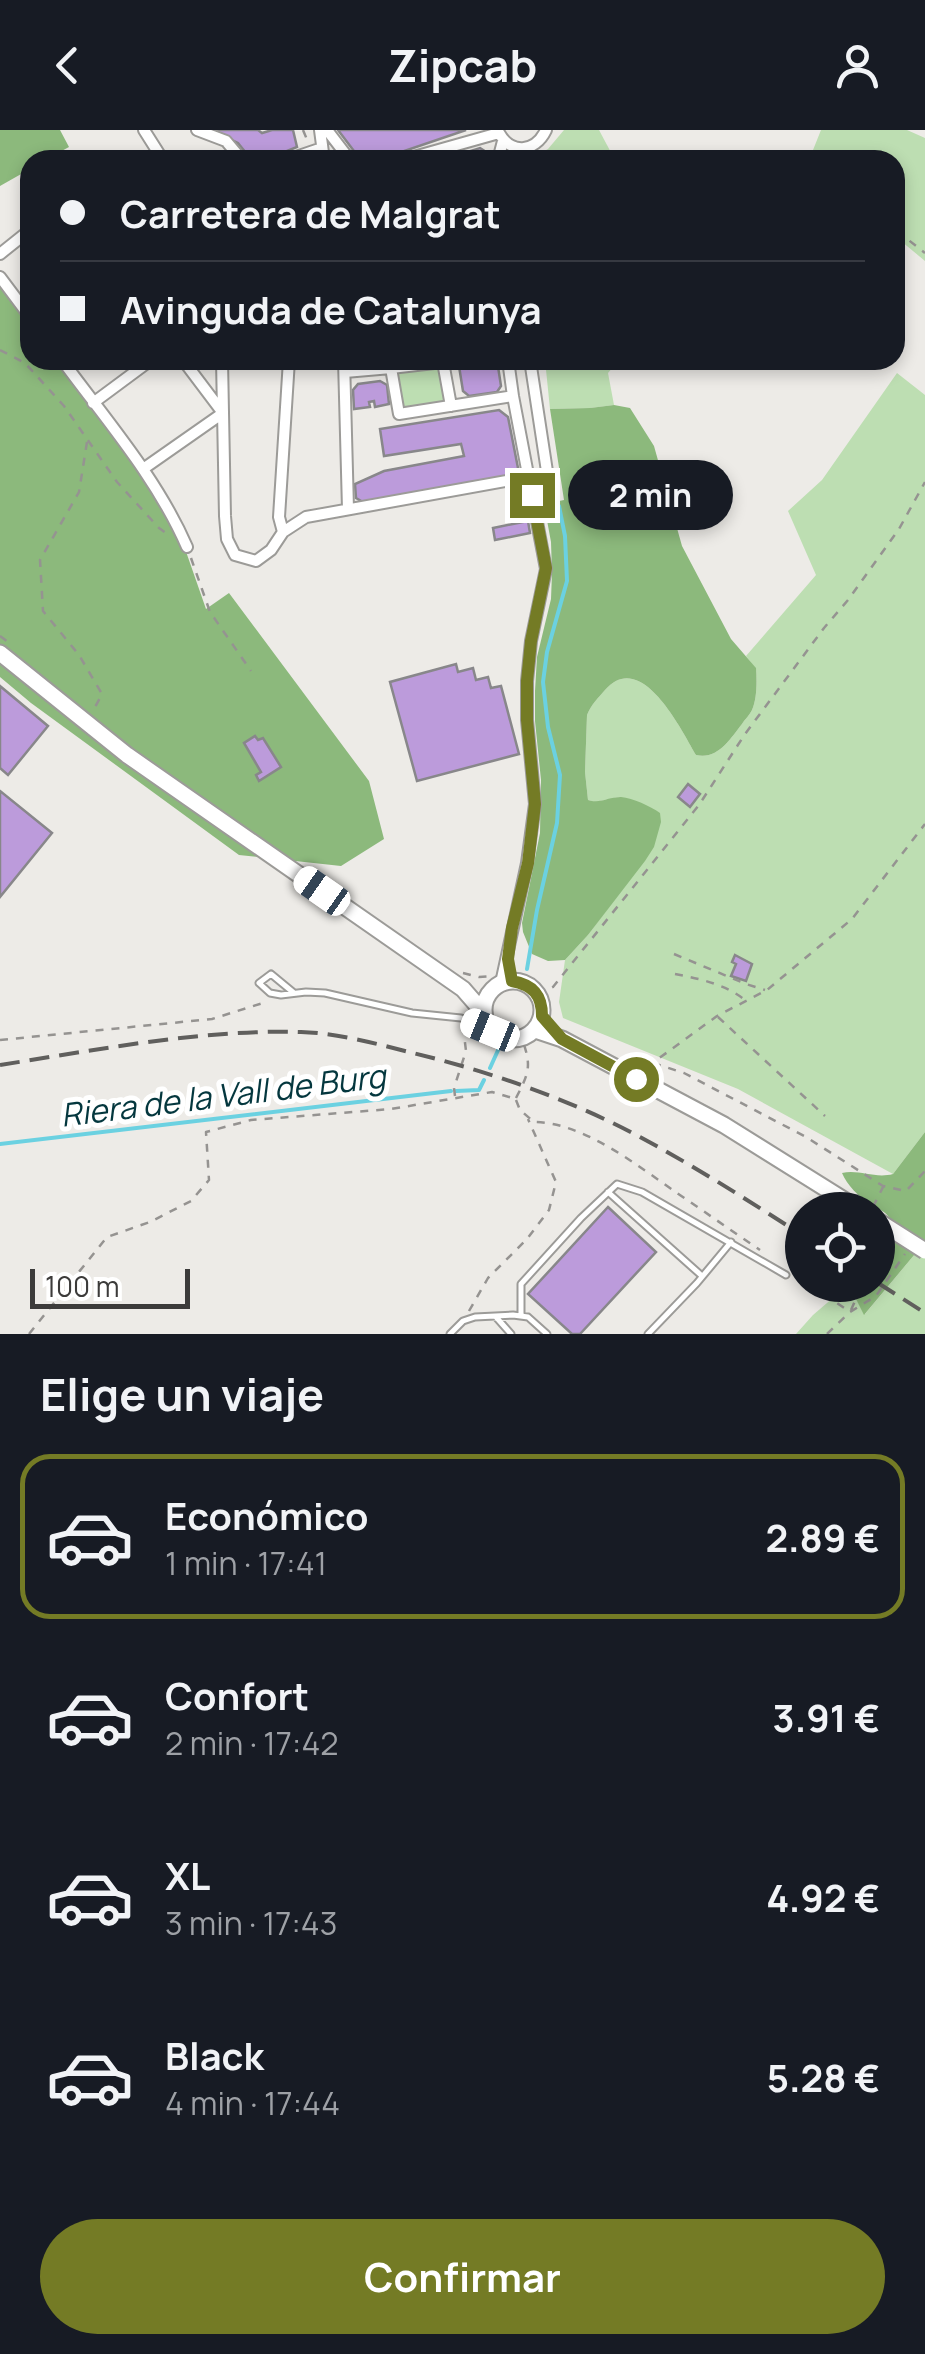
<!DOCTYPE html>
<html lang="es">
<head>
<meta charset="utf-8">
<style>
  :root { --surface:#171b24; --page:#20242c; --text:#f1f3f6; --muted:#9ea1a6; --line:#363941; --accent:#747b25 }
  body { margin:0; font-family:Manrope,sans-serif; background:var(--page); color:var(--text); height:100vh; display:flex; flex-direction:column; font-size:38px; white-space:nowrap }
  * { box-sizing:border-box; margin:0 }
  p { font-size:32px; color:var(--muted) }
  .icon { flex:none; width:55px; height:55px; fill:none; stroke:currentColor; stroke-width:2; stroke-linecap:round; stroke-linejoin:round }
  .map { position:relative; height:1204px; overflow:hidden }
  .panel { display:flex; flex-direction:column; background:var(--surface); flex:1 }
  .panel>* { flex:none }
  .top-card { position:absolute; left:20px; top:20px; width:885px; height:220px; border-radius:30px; box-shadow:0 5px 15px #0003; display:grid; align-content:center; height:220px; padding:0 40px; background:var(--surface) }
  .tools { position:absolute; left:785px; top:1062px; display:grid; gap:20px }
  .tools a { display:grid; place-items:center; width:110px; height:110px; border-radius:50%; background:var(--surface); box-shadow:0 5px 15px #0003; font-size:50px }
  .scale { position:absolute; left:30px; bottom:25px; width:160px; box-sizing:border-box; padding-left:10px; border:5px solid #3c3b3a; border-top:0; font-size:28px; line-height:35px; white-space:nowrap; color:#3c3b3a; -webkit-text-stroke:8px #fff; paint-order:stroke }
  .end { position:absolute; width:45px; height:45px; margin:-22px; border:12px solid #747b25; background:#fff; box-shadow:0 0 0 5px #fff }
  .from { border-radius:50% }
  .bubble { position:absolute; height:70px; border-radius:35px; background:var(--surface); box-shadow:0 5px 15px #0003; font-size:32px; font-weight:700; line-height:70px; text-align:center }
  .car { position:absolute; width:30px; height:60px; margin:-30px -15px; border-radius:12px; box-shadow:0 0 8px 2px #0007; background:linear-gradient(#fff 24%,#345 0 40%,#fff 0 76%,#345 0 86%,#fff 0) }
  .top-card b { display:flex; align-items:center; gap:35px; height:95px; font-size:38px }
  .top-card b+b { border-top:2px solid var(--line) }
  .top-card i { width:25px; height:25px; background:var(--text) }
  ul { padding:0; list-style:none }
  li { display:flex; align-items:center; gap:30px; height:165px; margin:0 20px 15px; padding:0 20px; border:5px solid transparent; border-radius:30px }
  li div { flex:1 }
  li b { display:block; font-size:38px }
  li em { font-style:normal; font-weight:700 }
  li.current { border-color:var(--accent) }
  li>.icon { width:90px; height:90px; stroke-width:1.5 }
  h2 { padding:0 40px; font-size:45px; line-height:120px }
  .button { display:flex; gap:20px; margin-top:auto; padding:20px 40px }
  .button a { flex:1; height:115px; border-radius:60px; background:var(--accent); color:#fff; font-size:40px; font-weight:700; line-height:115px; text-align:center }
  header { display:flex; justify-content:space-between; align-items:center; height:130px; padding:0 40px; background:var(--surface); font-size:45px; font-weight:700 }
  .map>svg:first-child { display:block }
  .green { fill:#bddeb2 }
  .forest { fill:#8cb97c }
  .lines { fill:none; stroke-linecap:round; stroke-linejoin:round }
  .stream { stroke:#6bd1e1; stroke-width:4 }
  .building { fill:#bc9bdb; stroke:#88878a; stroke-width:2.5 }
  .lane-casing { stroke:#9c9b98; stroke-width:9 }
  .street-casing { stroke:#9c9b98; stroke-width:14 }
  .secondary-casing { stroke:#9c9b98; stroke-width:19 }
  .path { stroke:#959391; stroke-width:2.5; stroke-dasharray:8 8; stroke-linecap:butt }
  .lane { stroke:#fff; stroke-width:5 }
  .street { stroke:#fff; stroke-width:10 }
  .secondary { stroke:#fff; stroke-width:15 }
  .rail { stroke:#605f5d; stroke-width:4; stroke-dasharray:20 10; stroke-linecap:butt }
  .secondary-bridge-casing { stroke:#9c9b98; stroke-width:19; stroke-linecap:butt }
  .path-bridge { stroke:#959391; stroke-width:2.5; stroke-dasharray:8 8; stroke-linecap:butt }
  .secondary-bridge { stroke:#fff; stroke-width:15 }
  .route { stroke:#747b25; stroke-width:12 }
  .labels { text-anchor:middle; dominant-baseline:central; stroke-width:10; stroke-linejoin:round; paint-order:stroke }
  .water-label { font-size:32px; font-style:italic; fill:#04373e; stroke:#fff }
</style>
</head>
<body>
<header><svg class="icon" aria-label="back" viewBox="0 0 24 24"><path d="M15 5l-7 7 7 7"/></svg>Zipcab<svg class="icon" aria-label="person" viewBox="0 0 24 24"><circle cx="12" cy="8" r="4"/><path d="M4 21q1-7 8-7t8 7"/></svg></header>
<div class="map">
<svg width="925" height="1204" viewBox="0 0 925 1204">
  <rect width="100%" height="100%" fill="#edebe7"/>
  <path class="green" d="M564,0H599L615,30H535V26L548,19Z
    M821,0H907L925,8V131L895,106V30H809Z
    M442,230L451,276L398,280L391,238Z
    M545,230H619L608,243L614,275L590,278L550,279Z
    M897,243L925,265V1002L893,1044L738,959L563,888L559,872L565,830L588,805L654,716L619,667L595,672L588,670L585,642L587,585C591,575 598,568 605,560C641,518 681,599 696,625C718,630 730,609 742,594C745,589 749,586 752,580C757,569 757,551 756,539L746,526L816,445L788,381L822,350Z
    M925,1112V1204H796L813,1185L848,1155L865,1184Z"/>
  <path class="forest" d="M0,0H60L69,17L45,30H30V39L0,56Z
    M0,147L30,187V230H62L175,390L206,479L229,463L369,651L384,709L341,736L239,725L31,573L0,547Z
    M614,275L630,278L654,316L682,416L731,509L756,538C757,551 757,569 752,580C749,586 745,589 742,594C730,609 718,630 696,625C681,599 641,518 605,560C598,568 591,575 587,585L585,642L588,670C600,674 608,667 621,667C633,668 650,676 660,683L661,692L654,717L645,731L588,805L565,830L548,831L532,824L523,802L522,793L540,703L541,650L535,591V561L537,527L551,469L552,443L551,412L544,374L564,370L550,279L590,278Z
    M925,1002V1112L864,1185L849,1155H878V1113L890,1089C885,1080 879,1080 870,1074C859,1067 847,1055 842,1043C859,1039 875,1049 893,1044Z"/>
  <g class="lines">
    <path class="stream" d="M527,839L537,780L557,693L560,645L548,597L543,552L547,522L567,451L565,406L559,376
      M490,938L499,918
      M456,961L479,960L484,950
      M0,1014L451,961"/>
  </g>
  <path class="building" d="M210,0H258L262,3L272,0H293L297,17L265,30H255L250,28L238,13Z
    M338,0H466L378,30L360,29Z
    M480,18L486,22V30H442Z
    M458,230H497L501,256L497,262L469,266L463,261Z
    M380,251L387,255L389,274L375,277L374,271L369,272L370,277L354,279L353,260L358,254Z
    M499,280L508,287L518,338L511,347L363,372L356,368L355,354L384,341L464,326L461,314L384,326L380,299Z
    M528,391L530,403L495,410L493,398Z
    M456,534L458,542L473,538L476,550L488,547L491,558L501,556L519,624L417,651L390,552Z
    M0,556L48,596L8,645L0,638Z
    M255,606L258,610L263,608L281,637L259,651L256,645L261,642L244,613Z
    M688,654L700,664L690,677L678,667Z
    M0,661L52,703L0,767Z
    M735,825L752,834L746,851L731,846L736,834L732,832Z
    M608,1077L656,1122L580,1204H572L528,1164Z"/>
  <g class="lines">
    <defs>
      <path id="lane" d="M294,863L271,844L259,853L270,863L281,865L306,862L325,863L412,883L461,888L491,900
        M608,1062L702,1146
        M521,1186V1154L581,1088L617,1054L642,1062L786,1145
        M496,1187L511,1204
        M450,1204L463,1191L475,1187L513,1185L528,1187L547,1204
        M648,1204L697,1153L731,1112"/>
      <path id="street" d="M144,0L163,30
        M197,0L226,11L242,30
        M320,0L324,30
        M327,0L350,30
        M498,1C510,25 535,23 546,0
        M287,30L322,18
        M403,30L499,3
        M498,30L503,11
        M0,124L30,100
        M0,147L30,187
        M62,230C106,290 157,348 187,417
        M222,230L225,386L227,409L235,425L256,431L271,420L283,402L306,387L528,347
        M344,230L348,379
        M530,230L550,361L531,365
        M391,238L443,232L451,276
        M345,242L391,238L399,284L513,266
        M93,273L151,230
        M143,339L223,283L183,230
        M283,402L279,387L289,230
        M501,853L527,733L535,674L527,590V551L531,511L546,439L513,266L508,230"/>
      <path id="secondary" d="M0,523L127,625L463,859L483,882
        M484 880a29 29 0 1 1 58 0a29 29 0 1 1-58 0Z
        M535,900L562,909L724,995L860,1080"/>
    </defs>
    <use href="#lane" class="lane-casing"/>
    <use href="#street" class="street-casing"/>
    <use href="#secondary" class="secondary-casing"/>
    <path class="path" d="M303,0L308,12
      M897,101L925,123
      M0,220L25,233L64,276L117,352L159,398L169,405
      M87,312L79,362L40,430L43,481L79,525L102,564L93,581
      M191,428L210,482L251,541
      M0,506L8,512
      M674,824L746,854L765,860
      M463,843L479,847L494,846
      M675,844C700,849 725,854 745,870
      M538,865L553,857L699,675L745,604L824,498L848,470L899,399L925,352
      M718,887L825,986
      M0,910L212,889L266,872
      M653,933L684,943L806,1007L883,1056L906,1061L925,1041
      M647,937L717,886L767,860L852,789L925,694
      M455,966L454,958L466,921L463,896
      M516,968C529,943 532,936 522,909
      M516,970L520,980L534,992C583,992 638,1036 677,1063C705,1082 732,1101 760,1120
      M873,1077L883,1057
      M811,1155L850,1182
      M851,1180L862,1155
      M469,1181L488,1148L527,1109L549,1080L556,1052L528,989
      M29,1204L107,1107L150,1092L191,1071L209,1050L206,1002L251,990L391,979L492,962L516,969
      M827,1204L850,1182L876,1166L905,1124"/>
    <use href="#lane" class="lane"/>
    <use href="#street" class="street"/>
    <use href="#secondary" class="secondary"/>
    <path class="rail" d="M0,935C96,920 204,899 301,902C338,903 377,914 413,923C491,942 569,969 640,1007C696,1037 749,1071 802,1105
      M878,1153L925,1183"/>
    <defs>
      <path id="secondary-bridge" d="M878,1091L925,1121"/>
    </defs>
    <use href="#secondary-bridge" class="secondary-bridge-casing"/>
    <path class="path-bridge" d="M861,1068L877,1078"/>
    <use href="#secondary-bridge" class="secondary-bridge"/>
  </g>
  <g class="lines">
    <path class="route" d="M532,365L546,438L531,511L527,551V590L535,674L528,733L512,798L508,829L512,851C533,855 542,865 542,886L562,909L636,949"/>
  </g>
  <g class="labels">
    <g class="water-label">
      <text transform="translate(223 965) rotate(-7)">Riera de la Vall de Burg</text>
    </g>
  </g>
</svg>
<div class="tools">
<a><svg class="icon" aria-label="locate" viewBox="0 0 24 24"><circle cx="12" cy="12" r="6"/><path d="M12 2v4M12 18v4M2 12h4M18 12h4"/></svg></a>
</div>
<div class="scale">100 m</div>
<i class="end from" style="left:636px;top:949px"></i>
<i class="end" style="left:532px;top:365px"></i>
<div class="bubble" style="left:568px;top:330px;width:165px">2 min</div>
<i class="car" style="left:322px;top:761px;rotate:305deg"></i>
<i class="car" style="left:490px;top:900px;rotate:292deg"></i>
<div class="top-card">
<b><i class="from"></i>Carretera de Malgrat</b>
<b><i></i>Avinguda de Catalunya</b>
</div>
</div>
<section class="panel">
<h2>Elige un viaje</h2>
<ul>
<li class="current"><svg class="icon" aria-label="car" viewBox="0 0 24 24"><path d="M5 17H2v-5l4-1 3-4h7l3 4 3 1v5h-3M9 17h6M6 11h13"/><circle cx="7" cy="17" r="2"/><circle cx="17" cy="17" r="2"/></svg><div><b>Económico</b><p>1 min · 17:41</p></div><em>2.89 €</em></li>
<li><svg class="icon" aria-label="car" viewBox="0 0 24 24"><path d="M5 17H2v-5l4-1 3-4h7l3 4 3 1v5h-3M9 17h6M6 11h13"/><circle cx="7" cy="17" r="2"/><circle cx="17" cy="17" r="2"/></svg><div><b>Confort</b><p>2 min · 17:42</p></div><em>3.91 €</em></li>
<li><svg class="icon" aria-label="car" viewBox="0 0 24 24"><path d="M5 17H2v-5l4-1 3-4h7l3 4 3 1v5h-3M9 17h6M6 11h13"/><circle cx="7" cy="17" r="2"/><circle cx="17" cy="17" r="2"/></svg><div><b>XL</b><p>3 min · 17:43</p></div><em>4.92 €</em></li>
<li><svg class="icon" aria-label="car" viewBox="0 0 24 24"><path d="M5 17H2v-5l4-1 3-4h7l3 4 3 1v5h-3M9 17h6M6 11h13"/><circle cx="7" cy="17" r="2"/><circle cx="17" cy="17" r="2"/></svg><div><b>Black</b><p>4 min · 17:44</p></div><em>5.28 €</em></li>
</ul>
<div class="button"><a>Confirmar</a></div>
</section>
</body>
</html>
